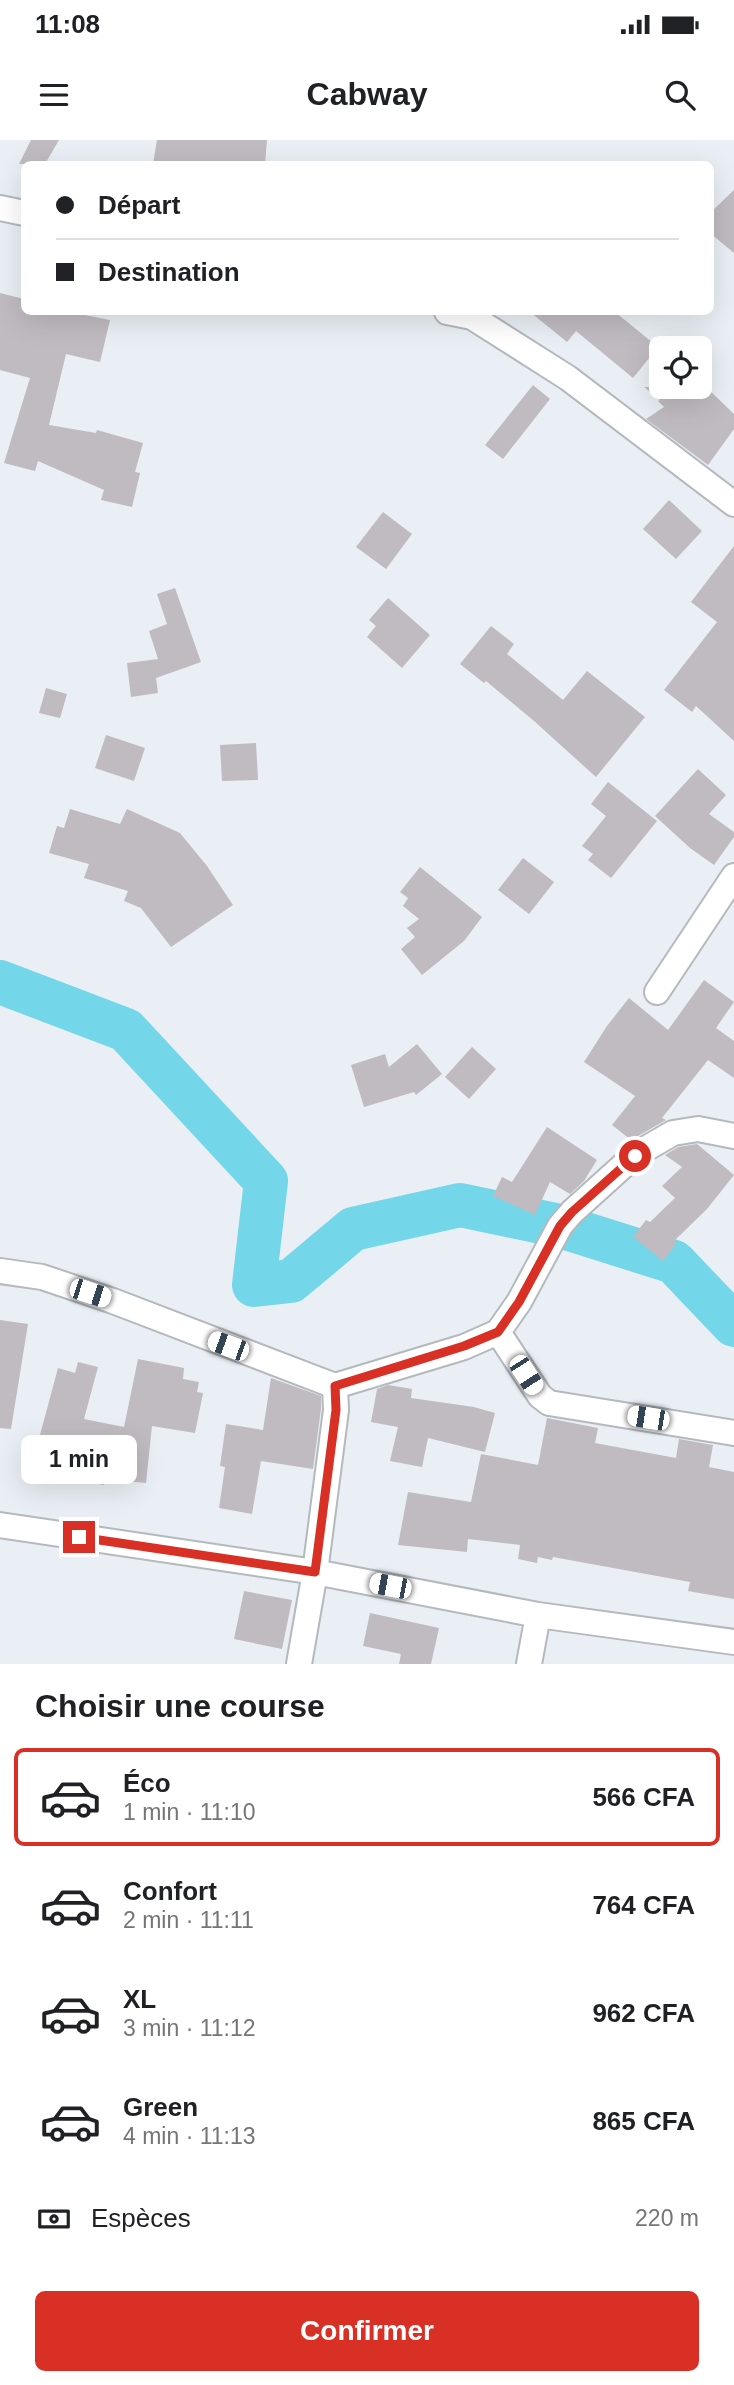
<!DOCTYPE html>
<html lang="fr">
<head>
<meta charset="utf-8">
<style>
  :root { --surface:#fff; --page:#f6f6f6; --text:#202124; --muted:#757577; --line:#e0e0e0; --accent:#d93025 }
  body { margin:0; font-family:Helvetica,sans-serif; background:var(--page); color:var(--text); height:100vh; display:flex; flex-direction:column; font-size:26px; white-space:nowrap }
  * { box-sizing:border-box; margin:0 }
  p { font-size:23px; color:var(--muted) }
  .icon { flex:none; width:38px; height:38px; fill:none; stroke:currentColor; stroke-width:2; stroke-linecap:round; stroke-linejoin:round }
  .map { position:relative; height:1524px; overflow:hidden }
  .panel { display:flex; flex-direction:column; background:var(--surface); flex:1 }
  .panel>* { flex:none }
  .guide { position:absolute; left:21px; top:21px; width:693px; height:154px; border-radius:10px; box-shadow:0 7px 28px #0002; display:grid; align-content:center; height:154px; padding:0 35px; background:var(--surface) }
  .tools { position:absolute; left:649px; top:196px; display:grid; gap:14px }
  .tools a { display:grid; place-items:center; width:63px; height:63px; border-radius:10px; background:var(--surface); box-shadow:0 7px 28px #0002; font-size:35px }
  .end { position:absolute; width:32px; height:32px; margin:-16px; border:9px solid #d93025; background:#fff; box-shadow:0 0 0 4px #fff }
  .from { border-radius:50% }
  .bubble { position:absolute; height:49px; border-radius:10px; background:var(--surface); box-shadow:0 7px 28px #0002; font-size:23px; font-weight:800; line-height:49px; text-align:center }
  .car { position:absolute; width:21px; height:42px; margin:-21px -10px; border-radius:9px; box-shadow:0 0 5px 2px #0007; background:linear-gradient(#fff 24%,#345 0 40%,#fff 0 76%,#345 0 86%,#fff 0) }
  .guide b { display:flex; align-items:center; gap:24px; height:66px; font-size:26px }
  .guide b+b { border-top:2px solid var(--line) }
  .guide i { width:18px; height:18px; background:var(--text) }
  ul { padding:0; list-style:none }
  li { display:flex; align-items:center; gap:21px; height:98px; margin:0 14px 10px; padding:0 21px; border:4px solid transparent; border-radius:10px }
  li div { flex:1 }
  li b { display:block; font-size:26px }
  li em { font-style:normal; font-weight:800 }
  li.on { border-color:var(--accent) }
  li>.icon { width:63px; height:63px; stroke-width:1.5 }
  h2 { padding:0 35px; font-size:32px; line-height:84px }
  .pay { display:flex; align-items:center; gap:18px; height:77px; padding:0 35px; font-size:26px }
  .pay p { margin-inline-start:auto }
  .primary-button { display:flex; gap:14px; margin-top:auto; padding:14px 35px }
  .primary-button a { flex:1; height:80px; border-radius:10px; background:var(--accent); color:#fff; font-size:28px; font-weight:800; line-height:80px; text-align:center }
  .status { display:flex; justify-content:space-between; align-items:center; height:49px; padding:0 35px; background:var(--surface); direction:ltr }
  .status svg { height:19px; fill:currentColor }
  header { display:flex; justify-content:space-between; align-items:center; height:91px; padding:0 35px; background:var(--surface); font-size:32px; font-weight:800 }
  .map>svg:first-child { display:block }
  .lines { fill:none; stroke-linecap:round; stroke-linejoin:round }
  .river { stroke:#73d6e9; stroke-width:44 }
  .building { fill:#bfbbc1 }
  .minor-casing { stroke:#b4b9be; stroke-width:28 }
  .minor { stroke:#fff; stroke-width:24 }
  .route { stroke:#d93025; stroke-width:9 }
</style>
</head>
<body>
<div class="status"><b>11:08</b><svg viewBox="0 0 49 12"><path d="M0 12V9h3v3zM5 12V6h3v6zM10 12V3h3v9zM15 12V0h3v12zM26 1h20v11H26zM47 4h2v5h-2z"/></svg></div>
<header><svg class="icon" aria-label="menu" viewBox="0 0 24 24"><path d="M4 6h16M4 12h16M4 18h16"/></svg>Cabway<svg class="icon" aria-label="search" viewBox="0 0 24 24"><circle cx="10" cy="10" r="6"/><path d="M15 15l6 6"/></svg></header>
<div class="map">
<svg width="734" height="1524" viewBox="0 0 734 1524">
  <rect width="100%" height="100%" fill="#e9eff4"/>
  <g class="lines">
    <path class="river" d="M0,842L126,890L266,1041L254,1145L291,1141L353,1089L460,1065L560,1086L674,1122L734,1185"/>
  </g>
  <path class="building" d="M31,0H59L45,24H19Z
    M157,0H267L265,24H153Z
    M734,50V113L710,93V73Z
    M0,153L24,159V172H70L110,180L100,222L66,214L49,285L96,293L97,290L143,303L135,332L140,333L132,367L101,360L104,350L38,321L35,331L4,323L30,238L0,230Z
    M530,172H615L658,207L633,238L576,191L567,202Z
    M533,245L550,259L503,319L485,305Z
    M644,247H706L734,274V289L708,325L646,279L664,267L658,261L660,260Z
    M669,360L702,391L676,419L643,389Z
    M383,372L412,394L386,429L356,407Z
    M734,406V601L696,566L692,572L664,550L717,482L691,462Z
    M175,448L201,522L156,538L158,553L131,557L127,523L158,519L149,491L167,484L157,454Z
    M388,458L430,495L402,528L367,497L376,486L369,480Z
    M491,486L514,504L507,514L563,560L587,531L645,577L596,637L534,581L486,541L484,543L460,524Z
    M46,548L67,554L60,578L39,573Z
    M106,595L145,608L134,641L95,628Z
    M256,603L258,640L222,641L220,605Z
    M698,629L726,655L709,674L734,692V697L714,725L690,708L655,676Z
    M608,642L657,681L611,738L588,720L593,714L582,706L606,676L591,664Z
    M70,669L120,684L127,669L180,693L207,726L233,765L171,807L141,768L124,761L128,751L84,738L89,724L49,713L57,686L64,688Z
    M523,718L554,742L529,774L498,750Z
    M420,727L482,777L464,801L422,835L401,809L415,797L407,788L419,779L403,766L408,758L400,752Z
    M704,840L734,862L716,888L734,901V938L708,920L662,978L666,980L631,1000L612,985L635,956L584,922L607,886L629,858L668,890Z
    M417,904L442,934L416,955L414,952L364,967L351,925L385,914L389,927Z
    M472,907L496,929L469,959L445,937Z
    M547,987L597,1020L584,1041L570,1054L550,1042L535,1075L493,1056L502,1037L512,1042Z
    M697,1004L734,1035L707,1069L674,1101L677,1103L663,1121L633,1097L646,1080L650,1082L675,1058L662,1046L682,1027L665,1015L678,1007Z
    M0,1180L28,1184L11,1289L0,1288Z
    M138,1219L184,1228L183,1239L199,1242L197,1252L203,1253L195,1293L152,1286L146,1343L105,1339L104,1345L66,1338L69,1318L66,1317L67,1311L37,1306L58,1228L75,1233L78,1222L98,1227L84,1279L124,1287Z
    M271,1238L321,1256V1269L313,1329L261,1321L252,1374L219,1368L225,1327L220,1326L226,1284L263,1290Z
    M388,1245L412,1249L411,1258L474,1267L495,1273L485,1312L428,1298L422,1327L390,1321L398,1287L371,1282L377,1249Z
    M547,1278L598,1288L595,1303L676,1318L679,1299L713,1305L709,1327L734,1332V1459L688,1451L690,1442L553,1417L552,1420L538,1417L537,1423L518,1419L520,1405L468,1399L467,1412L398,1405L408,1352L471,1362L481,1314L538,1325Z
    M244,1451L292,1460L282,1509L234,1499Z
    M370,1473L439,1488L431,1524H399L401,1514L363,1506Z"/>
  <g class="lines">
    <defs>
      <path id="minor" d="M0,68L24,73
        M447,172L472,177L568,238L734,364
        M657,852L734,736
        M0,1131L42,1137L113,1161L335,1246L336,1270L315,1432L299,1524
        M498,1192L540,1256L549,1263L734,1293
        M335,1246L464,1207L498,1192L519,1162L560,1086L572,1072L635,1015L673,993L698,989L734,996
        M0,1385L315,1432L538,1475L734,1502
        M529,1524L538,1475"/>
    </defs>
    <use href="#minor" class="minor-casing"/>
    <use href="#minor" class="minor"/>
  </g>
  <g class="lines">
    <path class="route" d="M79,1397L315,1432L336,1270L335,1246L464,1206L498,1192L519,1162L560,1086L572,1072L635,1016"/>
  </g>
</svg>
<div class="tools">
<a><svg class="icon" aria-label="locate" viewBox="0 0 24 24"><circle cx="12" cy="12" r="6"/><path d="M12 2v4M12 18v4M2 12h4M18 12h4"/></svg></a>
</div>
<i class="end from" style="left:635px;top:1016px"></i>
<i class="end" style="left:79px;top:1397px"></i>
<div class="bubble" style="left:21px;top:1295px;width:116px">1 min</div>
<i class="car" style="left:90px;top:1153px;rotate:108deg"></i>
<i class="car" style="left:228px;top:1206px;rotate:290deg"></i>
<i class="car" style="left:526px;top:1235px;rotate:147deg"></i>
<i class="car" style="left:648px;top:1278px;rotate:279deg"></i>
<i class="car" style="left:390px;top:1446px;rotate:281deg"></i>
<div class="guide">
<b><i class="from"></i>Départ</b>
<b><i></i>Destination</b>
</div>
</div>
<section class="panel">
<h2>Choisir une course</h2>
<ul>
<li class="on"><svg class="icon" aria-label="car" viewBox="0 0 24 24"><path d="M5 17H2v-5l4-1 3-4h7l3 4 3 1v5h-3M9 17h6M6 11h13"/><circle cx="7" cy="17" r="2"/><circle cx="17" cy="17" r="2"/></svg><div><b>Éco</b><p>1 min · 11:10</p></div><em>566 CFA</em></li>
<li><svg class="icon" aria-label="car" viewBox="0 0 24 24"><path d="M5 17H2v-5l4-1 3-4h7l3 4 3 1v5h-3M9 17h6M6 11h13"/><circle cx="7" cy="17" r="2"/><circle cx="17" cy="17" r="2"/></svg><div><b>Confort</b><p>2 min · 11:11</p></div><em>764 CFA</em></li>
<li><svg class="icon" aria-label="car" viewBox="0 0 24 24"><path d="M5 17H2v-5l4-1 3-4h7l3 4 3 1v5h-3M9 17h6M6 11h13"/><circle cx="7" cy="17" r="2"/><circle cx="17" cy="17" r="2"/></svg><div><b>XL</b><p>3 min · 11:12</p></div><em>962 CFA</em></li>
<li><svg class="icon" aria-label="car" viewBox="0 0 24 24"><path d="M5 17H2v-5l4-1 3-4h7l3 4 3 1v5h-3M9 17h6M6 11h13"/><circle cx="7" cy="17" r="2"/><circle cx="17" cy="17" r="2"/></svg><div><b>Green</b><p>4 min · 11:13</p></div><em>865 CFA</em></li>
</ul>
<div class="pay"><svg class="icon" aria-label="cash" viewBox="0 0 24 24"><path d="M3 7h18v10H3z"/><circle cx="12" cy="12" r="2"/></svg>Espèces<p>220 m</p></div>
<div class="primary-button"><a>Confirmer</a></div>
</section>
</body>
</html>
